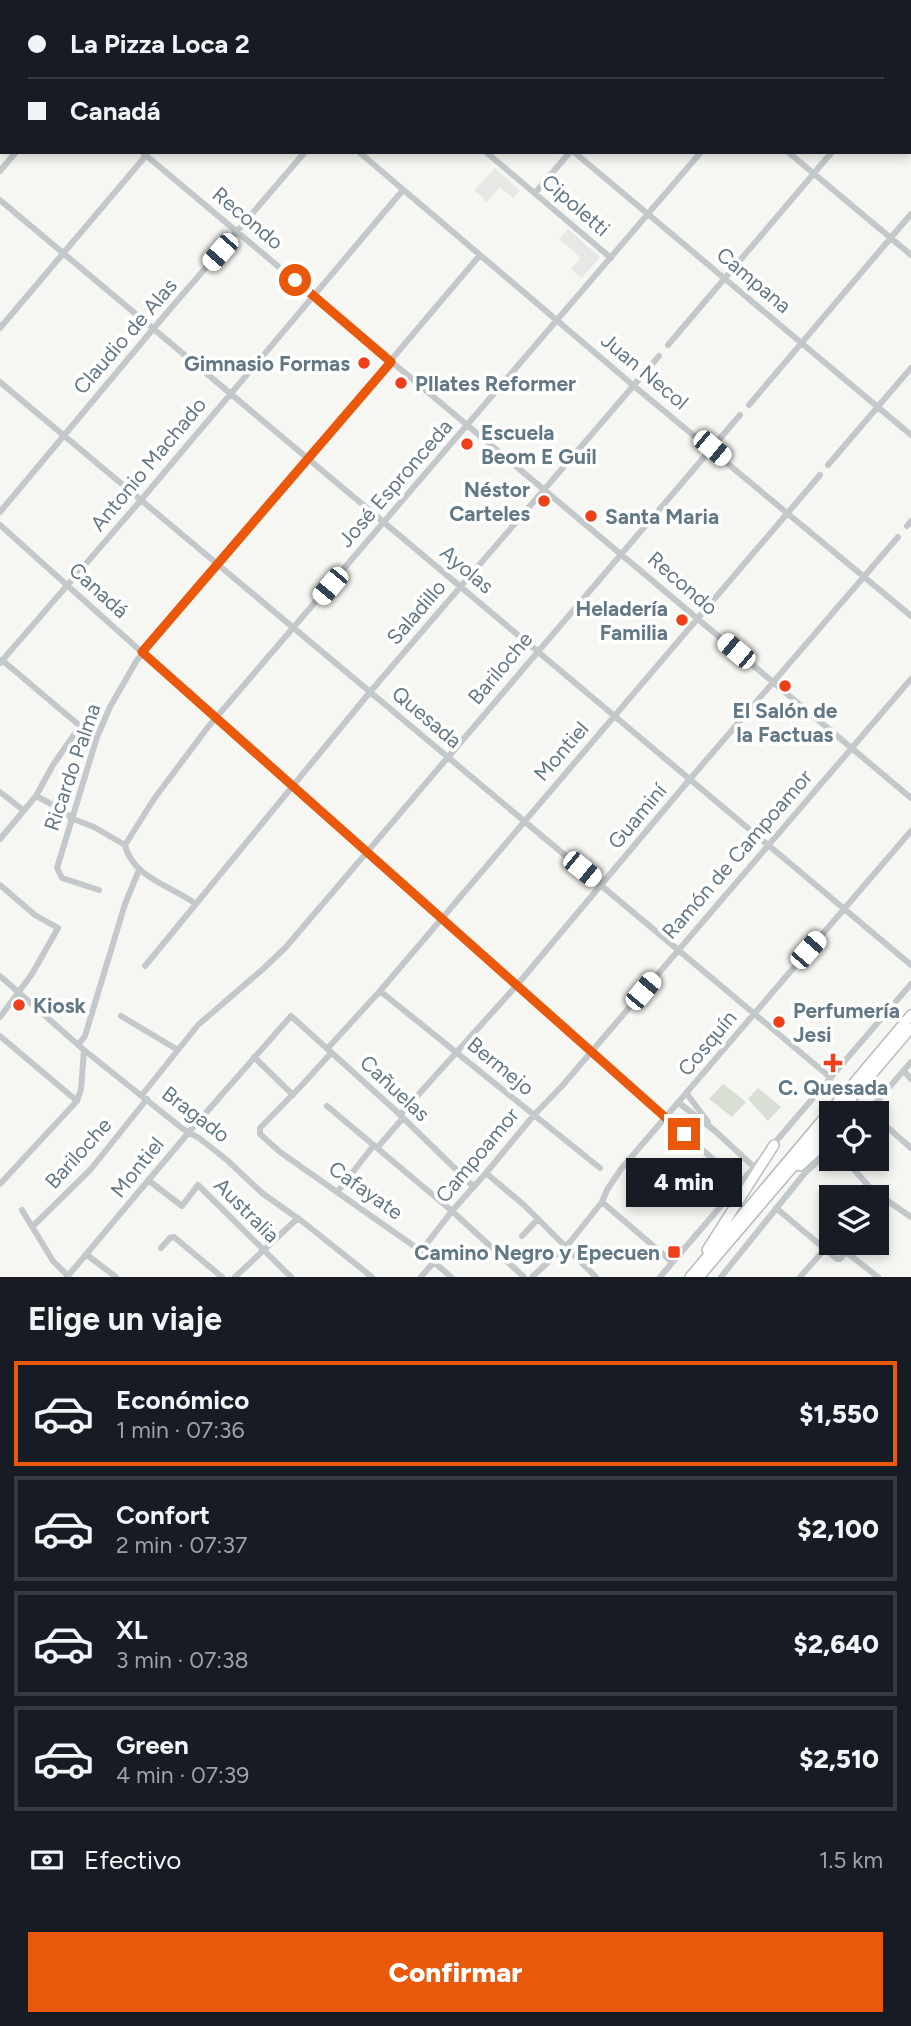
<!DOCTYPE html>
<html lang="es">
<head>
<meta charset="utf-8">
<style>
  :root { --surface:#171b24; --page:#242831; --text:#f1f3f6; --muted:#9ea1a6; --line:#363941; --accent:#ea580c }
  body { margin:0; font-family:Figtree,sans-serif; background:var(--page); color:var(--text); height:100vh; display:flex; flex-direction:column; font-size:26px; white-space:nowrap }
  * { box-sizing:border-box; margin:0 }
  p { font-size:23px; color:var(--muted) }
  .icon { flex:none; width:38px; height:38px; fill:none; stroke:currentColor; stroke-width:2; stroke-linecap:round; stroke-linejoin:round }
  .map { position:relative; height:1277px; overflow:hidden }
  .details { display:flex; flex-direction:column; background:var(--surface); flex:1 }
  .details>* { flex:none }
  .top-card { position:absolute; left:0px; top:0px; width:912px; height:154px; box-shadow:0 4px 10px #0003; display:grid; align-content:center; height:154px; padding:0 28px; background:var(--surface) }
  .controls { position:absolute; left:819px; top:1101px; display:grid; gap:14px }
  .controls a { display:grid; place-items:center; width:70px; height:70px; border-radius:0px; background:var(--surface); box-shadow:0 4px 10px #0003; font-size:35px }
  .end { position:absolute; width:32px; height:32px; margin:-16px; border:9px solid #ea580c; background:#fff; box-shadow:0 0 0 4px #fff }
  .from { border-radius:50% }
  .bubble { position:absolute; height:49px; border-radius:0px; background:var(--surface); box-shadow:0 4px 10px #0003; font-size:23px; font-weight:800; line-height:49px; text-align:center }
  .car { position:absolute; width:21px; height:42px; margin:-21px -10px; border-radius:9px; box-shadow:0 0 5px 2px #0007; background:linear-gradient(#fff 24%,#345 0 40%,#fff 0 76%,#345 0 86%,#fff 0) }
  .top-card b { display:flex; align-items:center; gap:24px; height:66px; font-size:26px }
  .top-card b+b { border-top:2px solid var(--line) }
  .top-card i { width:18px; height:18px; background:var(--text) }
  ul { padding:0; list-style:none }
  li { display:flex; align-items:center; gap:21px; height:105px; margin:0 14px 10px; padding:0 14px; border:4px solid var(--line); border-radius:0px }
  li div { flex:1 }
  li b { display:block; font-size:26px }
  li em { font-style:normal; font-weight:800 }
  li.current { border-color:var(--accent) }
  li>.icon { width:63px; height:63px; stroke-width:1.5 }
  h2 { padding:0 28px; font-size:32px; line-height:84px }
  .pay { display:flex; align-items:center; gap:18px; height:77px; padding:0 28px; font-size:26px }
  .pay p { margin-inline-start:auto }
  .button { display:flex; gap:14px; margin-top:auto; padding:14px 28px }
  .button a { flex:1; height:80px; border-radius:0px; background:var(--accent); color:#fff; font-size:28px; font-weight:800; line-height:80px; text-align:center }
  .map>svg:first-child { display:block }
  .built { fill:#e7e8e6 }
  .pitch { fill:#d8ded3 }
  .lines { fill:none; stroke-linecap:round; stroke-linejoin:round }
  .highway-casing { stroke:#b7bbbe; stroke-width:12 }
  .minor { stroke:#c3c8ca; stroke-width:6 }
  .highway { stroke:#fff; stroke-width:9 }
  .route { stroke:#ea580c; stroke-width:9 }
  .poi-dot { fill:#ee3f1a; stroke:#fff; stroke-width:2.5 }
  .labels { text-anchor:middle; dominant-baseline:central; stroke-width:7; stroke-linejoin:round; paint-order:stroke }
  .street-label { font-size:21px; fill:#637885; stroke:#fff }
  .poi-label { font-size:21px; font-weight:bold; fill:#637885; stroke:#fff; text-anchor:start }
</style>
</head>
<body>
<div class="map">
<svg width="911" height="1277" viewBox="0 0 911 1277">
  <rect width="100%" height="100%" fill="#f6f6f2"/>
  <path class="built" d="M495,168L520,191L513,198L500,187L487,202L474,190Z
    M568,229L600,257L582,278L571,269L581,258L559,239Z"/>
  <path class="pitch" d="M723,1084L746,1102L732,1117L709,1099Z
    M758,1088L781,1107L768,1121L748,1099Z"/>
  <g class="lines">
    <defs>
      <path id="highway" d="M839,1113L911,1028
        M866,1113L868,1111
        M800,1166L831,1138
        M707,1250L774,1145
        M690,1277L911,1015
        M699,1277L831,1122"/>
    </defs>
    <use href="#highway" class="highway-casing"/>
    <path class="minor" d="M176,0L178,2
      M306,0L307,2
      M391,0L393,2
      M606,0L608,2
      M823,0L825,2
      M145,2L146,0
      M277,2L279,0
      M433,2L435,0
      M565,2L566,0
      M697,2L698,0
      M0,33L2,34
      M910,62L911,60
      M910,72L911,73
      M142,152L911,798
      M359,152L634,386L911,616
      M486,152L611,258
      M574,152L911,435
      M788,152L911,255
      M0,171L16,152
      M535,193L570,152
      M0,200L911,965
      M0,328L149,152
      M668,345L832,152
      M0,382L831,1078
      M749,405L911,214
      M828,465L911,368
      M0,512L153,329L305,152
      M0,525L291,786L740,1183
      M907,526L911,521
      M2,660L80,726L97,737
      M0,663L141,500L403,190
      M0,792L23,810
      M36,796L61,809L71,818L94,827L125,845C132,877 173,887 196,904
      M0,839L36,796L53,765L80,726
      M125,845L154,799L208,727L701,152
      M0,885L35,915L58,928L32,974L0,1017
      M99,890L62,878L57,868L97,737L110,707L137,660L480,255
      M145,966L370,692L659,356
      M0,976L84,1050L183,1129L199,1138L227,1160L262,1193L303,1222L372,1277
      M380,991L600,1168
      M121,1016L178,1050
      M0,1036L77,1101
      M79,1044L85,1036L125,904L139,870
      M327,1049L380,991L820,475
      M331,1053L303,1084L260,1128V1134L280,1152L421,1251L451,1277
      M254,1057L293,1095
      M904,1071L911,1079
      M687,1094L708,1122
      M142,1095L198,1025L263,969L286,947L740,415
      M679,1103L714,1130L754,1167
      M327,1106L452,1211L524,1277
      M867,1113L911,1062
      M400,1115L517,985L690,779L898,537
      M877,1118L911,1148
      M771,1147L911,984
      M377,1148L403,1118
      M844,1158L872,1190L911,1217
      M486,1173L524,1205L596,1277
      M148,1180L182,1206L198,1185L291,1277
      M0,1184L77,1101L81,1089L84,1050
      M338,1191L374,1145
      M602,1202L672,1262
      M776,1208L837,1259H840L854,1242
      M22,1210L53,1261L68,1276
      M877,1215L888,1201
      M32,1227L91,1169L147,1099
      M522,1236L538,1219
      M161,1248L170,1238L174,1237L222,1277
      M421,1251L452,1211L486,1173L534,1115L562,1086L911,679
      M846,1252L878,1277
      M87,1255L116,1277
      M67,1277L189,1132L291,1016L395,1110L474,1187
      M235,1277L298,1218
      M421,1277L434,1262
      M532,1277L570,1242L602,1202L607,1190L621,1169L911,831
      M660,1277L762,1158
      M721,1277L804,1174L831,1149
      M800,1277L825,1249"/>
    <use href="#highway" class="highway"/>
  </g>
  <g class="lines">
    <path class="route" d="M295,280L391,362L142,652L684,1134"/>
  </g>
  <g class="poi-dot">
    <circle cx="364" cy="363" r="7"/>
    <circle cx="401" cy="383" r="7"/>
    <circle cx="467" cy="444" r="7"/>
    <circle cx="544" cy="501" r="7"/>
    <circle cx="591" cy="516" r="7"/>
    <circle cx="682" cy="620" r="7"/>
    <circle cx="785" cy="686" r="7"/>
    <circle cx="19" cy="1005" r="7"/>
    <circle cx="779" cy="1022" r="7"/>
    <path d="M829.5 1052.5h7v7h7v7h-7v7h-7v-7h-7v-7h7z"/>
    <rect x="667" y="1245" width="14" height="14" rx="3.5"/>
  </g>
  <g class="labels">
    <g class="street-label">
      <text transform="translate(576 205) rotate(41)">Cipoletti</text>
      <text transform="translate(248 218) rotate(40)">Recondo</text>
      <text transform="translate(754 280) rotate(40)">Campana</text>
      <text transform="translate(125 336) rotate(-49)">Claudio de Alas</text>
      <text transform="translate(645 371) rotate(40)">Juan Necol</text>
      <text transform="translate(148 464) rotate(-50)">Antonio Machado</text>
      <text transform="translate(395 483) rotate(-49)">José Espronceda</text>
      <text transform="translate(467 569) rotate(40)">Ayolas</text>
      <text transform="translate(683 583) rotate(41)">Recondo</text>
      <text transform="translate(99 590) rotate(42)">Canadá</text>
      <text transform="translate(416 612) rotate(-49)">Saladillo</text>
      <text transform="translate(500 668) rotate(-50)">Bariloche</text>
      <text transform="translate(427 717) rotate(40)">Quesada</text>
      <text transform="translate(561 751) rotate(-49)">Montiel</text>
      <text transform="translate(72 767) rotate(-71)">Ricardo Palma</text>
      <text transform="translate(637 816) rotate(-50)">Guaminí</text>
      <text transform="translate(737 854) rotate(-49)">Ramón de Campoamor</text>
      <text transform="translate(707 1043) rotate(-50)">Cosquín</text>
      <text transform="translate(501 1066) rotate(39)">Bermejo</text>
      <text transform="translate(395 1088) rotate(43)">Cañuelas</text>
      <text transform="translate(196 1114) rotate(37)">Bragado</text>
      <text transform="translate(78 1153) rotate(-48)">Bariloche</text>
      <text transform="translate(477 1155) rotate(-50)">Campoamor</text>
      <text transform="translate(137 1167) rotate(-51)">Montiel</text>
      <text transform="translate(366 1190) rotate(35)">Cafayate</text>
      <text transform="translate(247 1210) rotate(45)">Australia</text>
    </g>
    <g class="poi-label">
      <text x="350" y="363" text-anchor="end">Gimnasio Formas</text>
      <text x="415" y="383">PIlates Reformer</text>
      <text x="481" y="432">Escuela<tspan x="481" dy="24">Beom E Guil</tspan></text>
      <text x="530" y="489" text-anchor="end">Néstor<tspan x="530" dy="24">Carteles</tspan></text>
      <text x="605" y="516">Santa Maria</text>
      <text x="668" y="608" text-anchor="end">Heladería<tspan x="668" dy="24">Familia</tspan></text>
      <text x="785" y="710" text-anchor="middle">El Salón de<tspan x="785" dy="24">la Factuas</tspan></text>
      <text x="33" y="1005">Kiosk</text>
      <text x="793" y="1010">Perfumería<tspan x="793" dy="24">Jesi</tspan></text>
      <text x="833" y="1087" text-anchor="middle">C. Quesada</text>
      <text x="660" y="1252" text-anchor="end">Camino Negro y Epecuen</text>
    </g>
  </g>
</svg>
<div class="controls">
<a><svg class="icon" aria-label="locate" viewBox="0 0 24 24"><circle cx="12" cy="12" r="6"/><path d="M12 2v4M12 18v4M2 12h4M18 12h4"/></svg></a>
<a><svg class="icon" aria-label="layers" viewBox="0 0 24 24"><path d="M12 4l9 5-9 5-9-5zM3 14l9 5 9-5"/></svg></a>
</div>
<i class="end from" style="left:295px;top:280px"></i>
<i class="end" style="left:684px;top:1134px"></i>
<div class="bubble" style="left:626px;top:1158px;width:116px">4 min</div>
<i class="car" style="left:220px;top:252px;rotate:221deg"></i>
<i class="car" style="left:712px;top:448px;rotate:130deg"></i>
<i class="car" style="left:330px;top:586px;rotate:220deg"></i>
<i class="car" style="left:736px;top:651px;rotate:310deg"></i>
<i class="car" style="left:582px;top:869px;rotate:129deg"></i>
<i class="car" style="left:808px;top:950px;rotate:41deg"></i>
<i class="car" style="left:643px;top:991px;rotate:40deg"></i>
<div class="top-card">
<b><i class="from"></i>La Pizza Loca 2</b>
<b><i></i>Canadá</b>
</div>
</div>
<section class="details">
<h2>Elige un viaje</h2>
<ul>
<li class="current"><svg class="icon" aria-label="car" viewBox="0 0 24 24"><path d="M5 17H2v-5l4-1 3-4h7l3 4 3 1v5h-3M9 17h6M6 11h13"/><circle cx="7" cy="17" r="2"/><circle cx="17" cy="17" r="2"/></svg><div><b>Económico</b><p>1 min · 07:36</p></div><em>$1,550</em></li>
<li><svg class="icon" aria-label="car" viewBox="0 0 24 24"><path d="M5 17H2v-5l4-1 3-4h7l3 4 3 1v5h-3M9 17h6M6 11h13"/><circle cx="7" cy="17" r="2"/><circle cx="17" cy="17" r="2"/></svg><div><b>Confort</b><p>2 min · 07:37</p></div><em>$2,100</em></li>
<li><svg class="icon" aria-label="car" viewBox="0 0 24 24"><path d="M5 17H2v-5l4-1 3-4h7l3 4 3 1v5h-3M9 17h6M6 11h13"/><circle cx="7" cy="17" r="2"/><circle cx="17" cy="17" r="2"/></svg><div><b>XL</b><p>3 min · 07:38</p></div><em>$2,640</em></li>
<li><svg class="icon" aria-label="car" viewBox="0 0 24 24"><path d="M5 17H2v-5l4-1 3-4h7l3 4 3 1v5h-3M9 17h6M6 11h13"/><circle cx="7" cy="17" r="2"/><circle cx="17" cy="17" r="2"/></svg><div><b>Green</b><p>4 min · 07:39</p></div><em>$2,510</em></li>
</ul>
<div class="pay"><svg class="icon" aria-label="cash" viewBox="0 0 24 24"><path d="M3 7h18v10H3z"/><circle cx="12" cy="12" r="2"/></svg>Efectivo<p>1.5 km</p></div>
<div class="button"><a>Confirmar</a></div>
</section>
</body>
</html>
